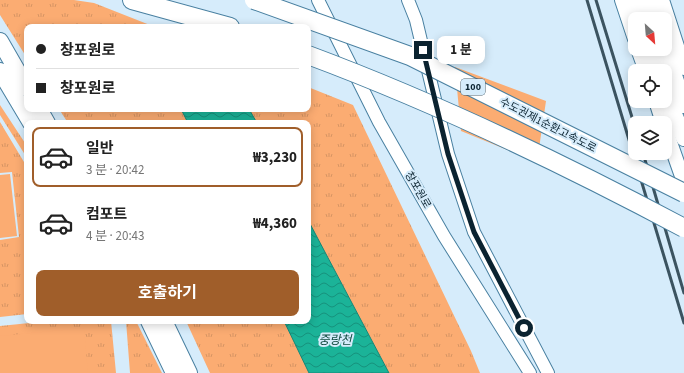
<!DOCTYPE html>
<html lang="ko">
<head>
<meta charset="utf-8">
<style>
  :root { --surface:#fff; --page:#f2f2f2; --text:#222; --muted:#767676; --line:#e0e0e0; --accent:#a05e2a }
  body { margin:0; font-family:"Source Sans 3","Noto Sans KR",sans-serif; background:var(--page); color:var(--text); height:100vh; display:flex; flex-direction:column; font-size:15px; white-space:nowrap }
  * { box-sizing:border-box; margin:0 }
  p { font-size:13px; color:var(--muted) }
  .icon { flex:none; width:22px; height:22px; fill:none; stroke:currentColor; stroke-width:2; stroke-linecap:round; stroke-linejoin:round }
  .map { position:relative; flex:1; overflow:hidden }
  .drawer { position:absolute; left:24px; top:120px; width:287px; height:204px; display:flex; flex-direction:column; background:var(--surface); border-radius:8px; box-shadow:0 2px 10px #0003 }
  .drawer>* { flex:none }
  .banner { position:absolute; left:24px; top:24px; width:287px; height:88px; border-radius:8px; box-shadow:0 2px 10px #0003; display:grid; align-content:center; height:88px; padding:0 12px; background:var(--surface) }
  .needle { width:26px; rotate:154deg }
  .controls { position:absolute; left:628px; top:12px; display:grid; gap:8px }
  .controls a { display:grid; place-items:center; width:44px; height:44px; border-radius:8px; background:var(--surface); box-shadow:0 2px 10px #0003; font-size:20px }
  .end { position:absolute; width:18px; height:18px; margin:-9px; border:5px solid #0b2330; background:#fff; box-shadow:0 0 0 2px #fff }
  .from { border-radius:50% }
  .bubble { position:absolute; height:28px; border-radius:8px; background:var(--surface); box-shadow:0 2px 10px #0003; font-size:13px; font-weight:700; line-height:28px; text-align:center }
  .banner b { display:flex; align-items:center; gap:14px; height:38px; font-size:15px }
  .banner b+b { border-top:1px solid var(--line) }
  .banner i { width:10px; height:10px; background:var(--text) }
  ul { padding:7px 0 0; list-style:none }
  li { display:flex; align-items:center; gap:12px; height:60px; margin:0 8px 6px; padding:0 4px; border:2px solid transparent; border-radius:8px }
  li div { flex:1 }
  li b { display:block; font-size:15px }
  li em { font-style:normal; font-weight:700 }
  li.active { border-color:var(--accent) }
  li>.icon { width:36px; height:36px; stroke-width:1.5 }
  .action { display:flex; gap:8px; margin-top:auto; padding:8px 12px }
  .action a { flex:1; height:46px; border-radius:8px; background:var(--accent); color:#fff; font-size:16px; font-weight:700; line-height:46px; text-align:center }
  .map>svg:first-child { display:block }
  .grass { fill:url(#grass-tufts) }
  .garden { fill:#fbac72 }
  .water { fill:url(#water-waves); stroke:#168879 }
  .pier { fill:#d6ecfb }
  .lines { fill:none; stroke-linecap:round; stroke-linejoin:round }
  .tertiary-casing { stroke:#4980a1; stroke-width:14 }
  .secondary-casing { stroke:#4980a1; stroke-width:16 }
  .trunk-casing { stroke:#4980a1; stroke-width:18 }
  .motorway-casing { stroke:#4980a1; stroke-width:20 }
  .tertiary { stroke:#fff; stroke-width:12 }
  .secondary { stroke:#fff; stroke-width:14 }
  .trunk { stroke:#fff; stroke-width:16 }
  .motorway { stroke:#fff; stroke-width:18 }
  .rail { stroke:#3b5360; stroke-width:3 }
  .motorway-bridge-casing { stroke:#4980a1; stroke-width:20; stroke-linecap:butt }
  .motorway-bridge { stroke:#fff; stroke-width:18 }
  .route { stroke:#0b2330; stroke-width:5 }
  .labels { text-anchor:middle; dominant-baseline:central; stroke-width:4; stroke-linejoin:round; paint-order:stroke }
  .shield { fill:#d6ecfb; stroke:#485f6d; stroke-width:1 }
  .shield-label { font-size:10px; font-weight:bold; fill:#0b2330 }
  .street-label { font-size:11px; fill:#0b2330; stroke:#d6ecfb }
  .water-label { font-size:12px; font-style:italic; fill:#114a3f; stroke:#d6ecfb }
</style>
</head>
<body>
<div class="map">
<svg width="684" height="373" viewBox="0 0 684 373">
  <defs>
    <pattern id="grass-tufts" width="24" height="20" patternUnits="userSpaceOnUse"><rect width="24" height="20" fill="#fbac72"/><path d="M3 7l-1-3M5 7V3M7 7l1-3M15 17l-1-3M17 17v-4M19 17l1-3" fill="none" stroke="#d69463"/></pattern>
    <pattern id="water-waves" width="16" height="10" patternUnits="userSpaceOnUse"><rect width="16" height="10" fill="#1bb398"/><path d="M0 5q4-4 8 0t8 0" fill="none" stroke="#16917c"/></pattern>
  </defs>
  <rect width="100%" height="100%" fill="#d6ecfb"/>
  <path class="grass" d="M0,0H74L94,3L155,27H27V58L0,15Z
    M308,87L353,105L471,351L480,373H210L186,321H308V123H68L59,109H308Z
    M0,105L27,146V158L0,115Z
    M0,122L27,167V314L0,317V240L19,237L12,172L0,173Z
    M49,321H111L116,373H0V326Z
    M126,321H136L162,373H130Z"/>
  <path class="garden" d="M455,67L546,101L537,162L461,131Z
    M10,174L17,236L0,238V175Z
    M84,328L88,373H0V336Z"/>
  <path class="water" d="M181,109H249L257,123H188Z
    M308,220L389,373H309L284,321H308Z"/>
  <path class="pier" d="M116,0H194L208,27H167L123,11Z"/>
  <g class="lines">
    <defs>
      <path id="tertiary" d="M318,0L379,122L444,236L530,373
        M408,0L416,20L448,154L474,232L548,373"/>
      <path id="secondary" d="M622,0L635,39
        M662,0L684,68
        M638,49L646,71
        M656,101L663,123
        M665,128L684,182"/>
      <path id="trunk" d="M635,0L642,19
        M649,0L655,19
        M0,41L27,88
        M652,49L659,71
        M665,49L684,105
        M0,71L31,123
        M665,89L671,107L684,138
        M39,109L47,123
        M149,321L174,373
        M164,321L189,373"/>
      <path id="motorway" d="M132,0L230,27"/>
    </defs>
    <use href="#tertiary" class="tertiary-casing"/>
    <use href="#secondary" class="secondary-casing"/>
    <use href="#trunk" class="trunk-casing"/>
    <use href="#motorway" class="motorway-casing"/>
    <use href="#tertiary" class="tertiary"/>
    <use href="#secondary" class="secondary"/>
    <use href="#trunk" class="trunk"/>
    <use href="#motorway" class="motorway"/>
    <path class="rail" d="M587,0L684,323
      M596,0L635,127
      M643,153L684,293"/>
    <defs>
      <path id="motorway-bridge" d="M254,0L410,56L684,193
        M308,55C437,103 562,163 684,228"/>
    </defs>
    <use href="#motorway-bridge" class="motorway-bridge-casing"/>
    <use href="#motorway-bridge" class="motorway-bridge"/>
  </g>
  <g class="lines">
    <path class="route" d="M423,50L448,154L474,232L524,328"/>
  </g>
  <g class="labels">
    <rect class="shield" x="461" y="79" width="24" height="16" rx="3"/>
    <g class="shield-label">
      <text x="473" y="87">100</text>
    </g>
    <g class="street-label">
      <text transform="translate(548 125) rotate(27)">수도권제1순환고속도로</text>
      <text transform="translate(418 190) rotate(60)">창포원로</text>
    </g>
    <g class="water-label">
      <text x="335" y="340">중랑천</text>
    </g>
  </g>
</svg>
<div class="controls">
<a><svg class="needle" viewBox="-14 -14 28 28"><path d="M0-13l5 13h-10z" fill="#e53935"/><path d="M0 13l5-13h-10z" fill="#767676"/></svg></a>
<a><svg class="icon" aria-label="locate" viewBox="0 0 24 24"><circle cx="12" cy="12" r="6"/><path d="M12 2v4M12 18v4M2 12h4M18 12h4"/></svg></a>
<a><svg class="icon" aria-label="layers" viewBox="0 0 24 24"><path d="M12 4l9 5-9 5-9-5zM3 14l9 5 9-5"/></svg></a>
</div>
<i class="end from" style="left:524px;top:328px"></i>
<i class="end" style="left:423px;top:50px"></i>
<div class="bubble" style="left:437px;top:36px;width:48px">1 분</div>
<div class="banner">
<b><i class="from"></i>창포원로</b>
<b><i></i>창포원로</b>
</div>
<section class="drawer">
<ul>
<li class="active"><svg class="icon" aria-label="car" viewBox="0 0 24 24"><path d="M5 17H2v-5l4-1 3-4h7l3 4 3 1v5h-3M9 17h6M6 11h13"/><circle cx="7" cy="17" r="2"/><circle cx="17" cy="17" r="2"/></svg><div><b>일반</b><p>3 분 · 20:42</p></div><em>₩3,230</em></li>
<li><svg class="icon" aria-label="car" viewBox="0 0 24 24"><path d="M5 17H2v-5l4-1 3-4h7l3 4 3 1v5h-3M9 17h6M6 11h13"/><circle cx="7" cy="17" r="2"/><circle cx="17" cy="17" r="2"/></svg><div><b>컴포트</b><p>4 분 · 20:43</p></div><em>₩4,360</em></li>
</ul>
<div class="action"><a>호출하기</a></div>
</section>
</div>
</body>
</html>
